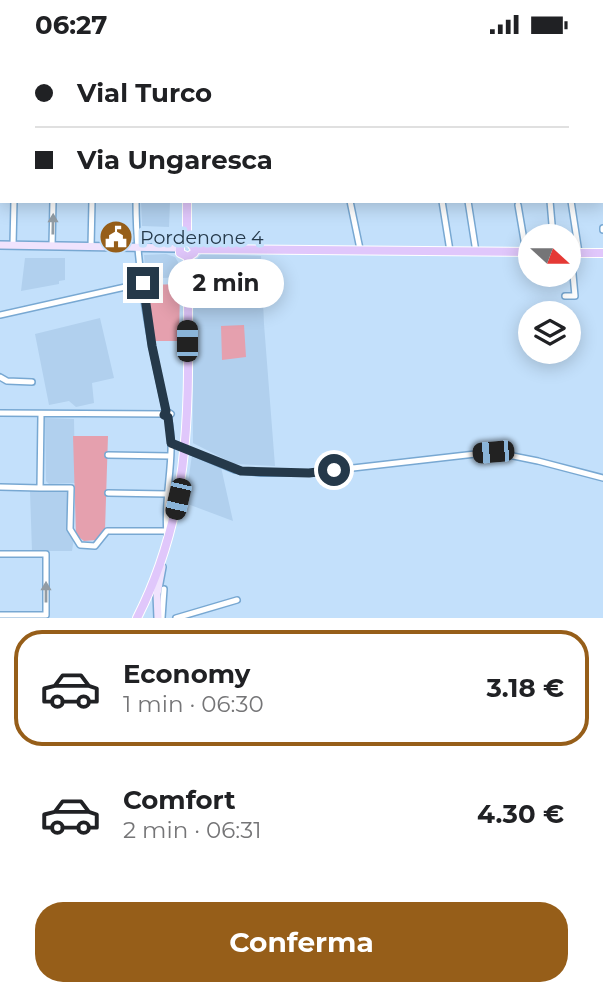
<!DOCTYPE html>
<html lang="it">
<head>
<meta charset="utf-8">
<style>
  :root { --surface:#fff; --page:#f2f2f2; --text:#202124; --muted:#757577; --line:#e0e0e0; --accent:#965e19 }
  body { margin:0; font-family:Montserrat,sans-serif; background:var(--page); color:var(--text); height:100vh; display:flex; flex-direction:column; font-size:26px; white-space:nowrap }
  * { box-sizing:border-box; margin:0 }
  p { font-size:23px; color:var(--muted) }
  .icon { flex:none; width:38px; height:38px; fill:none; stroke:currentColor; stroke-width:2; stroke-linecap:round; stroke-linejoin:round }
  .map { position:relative; height:569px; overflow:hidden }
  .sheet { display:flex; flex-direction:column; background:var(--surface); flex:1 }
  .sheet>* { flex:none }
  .banner { position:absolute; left:0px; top:0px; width:604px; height:154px; box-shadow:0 4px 18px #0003; display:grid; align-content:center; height:154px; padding:0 35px; background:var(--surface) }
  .needle { width:46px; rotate:111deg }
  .fabs { position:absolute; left:518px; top:175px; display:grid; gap:14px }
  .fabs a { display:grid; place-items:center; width:63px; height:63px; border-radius:50%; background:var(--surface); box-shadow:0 4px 18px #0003; font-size:35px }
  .end { position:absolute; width:32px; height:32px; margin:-16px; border:9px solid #25394a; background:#fff; box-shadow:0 0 0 4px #fff }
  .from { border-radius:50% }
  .bubble { position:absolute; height:49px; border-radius:24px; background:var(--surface); box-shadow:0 4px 18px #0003; font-size:23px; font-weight:700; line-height:49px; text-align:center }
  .car { position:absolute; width:21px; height:42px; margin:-21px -10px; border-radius:9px; box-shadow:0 0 5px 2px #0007; background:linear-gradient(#222 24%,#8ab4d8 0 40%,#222 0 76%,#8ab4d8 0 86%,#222 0) }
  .banner b { display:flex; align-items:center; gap:24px; height:66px; font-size:26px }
  .banner b+b { border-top:2px solid var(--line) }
  .banner i { width:18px; height:18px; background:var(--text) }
  ul { padding:12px 0 0; list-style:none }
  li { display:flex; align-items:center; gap:21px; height:116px; margin:0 14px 10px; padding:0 21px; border:4px solid transparent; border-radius:28px }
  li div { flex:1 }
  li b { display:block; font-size:26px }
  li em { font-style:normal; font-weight:700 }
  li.on { border-color:var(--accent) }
  li>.icon { width:63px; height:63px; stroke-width:1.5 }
  .button { display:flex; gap:14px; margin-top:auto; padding:14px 35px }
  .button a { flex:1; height:80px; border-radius:28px; background:var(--accent); color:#fff; font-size:28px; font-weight:700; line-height:80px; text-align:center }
  .status { display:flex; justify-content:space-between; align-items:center; height:49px; padding:0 35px; background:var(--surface); direction:ltr }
  .status svg { height:19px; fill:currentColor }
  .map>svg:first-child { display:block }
  .built { fill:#b1d0ee }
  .green { fill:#e5a0ae }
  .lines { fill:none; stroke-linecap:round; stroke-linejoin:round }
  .minor-casing { stroke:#78a8d2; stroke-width:8 }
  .secondary-casing { stroke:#78a8d2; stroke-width:10 }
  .primary-casing { stroke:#fff; stroke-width:10 }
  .minor { stroke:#fff; stroke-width:5 }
  .secondary { stroke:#f0e3fd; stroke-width:7 }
  .primary { stroke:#e0c7fb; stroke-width:8 }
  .oneway { fill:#929ca4 }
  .route { stroke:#25394a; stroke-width:9 }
  .labels { text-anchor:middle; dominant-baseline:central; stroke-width:7; stroke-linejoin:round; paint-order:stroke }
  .poi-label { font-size:19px; fill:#25394a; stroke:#c3e0fb; text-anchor:start }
</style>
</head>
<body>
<div class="status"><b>06:27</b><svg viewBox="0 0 49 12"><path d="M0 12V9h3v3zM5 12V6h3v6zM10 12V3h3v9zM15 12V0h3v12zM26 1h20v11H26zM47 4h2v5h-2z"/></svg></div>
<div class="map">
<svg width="603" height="569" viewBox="0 0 603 569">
  <rect width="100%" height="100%" fill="#c3e0fb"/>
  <path class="built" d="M141,152H170L169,178L142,177Z
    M166,205L175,208L178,213L180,228L146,230L144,206Z
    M201,205L261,207L264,275L275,417L234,415L193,394L192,231L194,214Z
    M25,209H65V231L59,232V235L21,242Z
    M100,269L114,329L92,334L94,354L76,358L69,352L49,356L35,285Z
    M45,369L74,370L75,434L49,435L46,432Z
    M192,406L221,418L233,472L185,454Z
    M45,441L68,443V480L74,489L72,502H32L30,442Z"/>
  <path class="green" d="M180,235L179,292H154L148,236Z
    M244,276L246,308L222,311L221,277Z
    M73,387H108L105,481L97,491L84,492L76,486Z"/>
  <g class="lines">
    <defs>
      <path id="minor" d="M280,0V2
        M587,0V2
        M59,2L65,0
        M140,2V0
        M602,14H603
        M0,21L2,20
        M602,103L603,109
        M0,123H2
        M136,152C136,222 150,293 166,362L171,365L168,368C177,407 163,446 167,485
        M350,152L360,200
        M442,152L450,202
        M468,152L476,203
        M550,152L553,187
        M571,152L579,204
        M518,156L526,203
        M603,179V181
        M13,196L14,152
        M52,197L53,152
        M91,198L92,152
        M565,247H575L571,204
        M0,266L143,234
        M0,328L7,332L32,333
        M0,364L164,365
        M171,394L235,421L261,424H309L493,403L538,412L603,429
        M108,406L170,407
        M0,438L40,439L41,366
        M40,439H71L70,480L80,496L95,497L107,482H167
        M108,444L167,445
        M0,505H46V566H0
        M162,569L164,540
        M176,569L237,551"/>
      <path id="secondary" d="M0,196L178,199
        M158,569L157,545L162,518"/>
      <path id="primary" d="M187,0V2
        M187,191V152
        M195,200L530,203
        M569,204H603
        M188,208L180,204V194L189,192L195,200
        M137,569C198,449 187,338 188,208L194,204L195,200"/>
    </defs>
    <use href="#minor" class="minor-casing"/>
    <use href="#secondary" class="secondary-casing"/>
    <use href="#primary" class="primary-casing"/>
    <use href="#minor" class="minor"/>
    <use href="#secondary" class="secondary"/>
    <use href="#primary" class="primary"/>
  </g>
  <defs><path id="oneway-solid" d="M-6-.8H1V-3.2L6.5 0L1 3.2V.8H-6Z" transform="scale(1.75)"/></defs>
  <g class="oneway">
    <use href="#oneway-solid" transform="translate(53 175) rotate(-89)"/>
    <use href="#oneway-solid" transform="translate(46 543) rotate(-90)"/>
  </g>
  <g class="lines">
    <path class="route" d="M143,234L152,297L166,362L164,366L168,368L171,394L241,422L309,424L334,421"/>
  </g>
  <defs>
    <symbol id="civic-disc" viewBox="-11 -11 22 22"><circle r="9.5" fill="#965e19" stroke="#c3e0fb"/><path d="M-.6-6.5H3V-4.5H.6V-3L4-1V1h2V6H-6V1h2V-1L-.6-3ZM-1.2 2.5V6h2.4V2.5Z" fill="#fff"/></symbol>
  </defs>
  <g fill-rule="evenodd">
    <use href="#civic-disc" x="97" y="169" width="38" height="38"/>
  </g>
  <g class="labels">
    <g class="poi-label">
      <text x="140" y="188">Pordenone 4</text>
    </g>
  </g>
</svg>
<div class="fabs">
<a><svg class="needle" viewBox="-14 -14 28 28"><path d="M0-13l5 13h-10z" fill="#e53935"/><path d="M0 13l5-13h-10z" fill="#757577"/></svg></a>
<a><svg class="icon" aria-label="layers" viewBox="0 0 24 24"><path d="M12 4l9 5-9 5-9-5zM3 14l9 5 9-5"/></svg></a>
</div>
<i class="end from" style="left:334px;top:421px"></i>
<i class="end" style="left:143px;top:234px"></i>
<div class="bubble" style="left:168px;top:210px;width:116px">2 min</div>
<i class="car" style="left:187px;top:292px;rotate:0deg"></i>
<i class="car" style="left:493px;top:403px;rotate:265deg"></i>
<i class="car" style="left:178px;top:450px;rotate:193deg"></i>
<div class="banner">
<b><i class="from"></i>Vial Turco</b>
<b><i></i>Via Ungaresca</b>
</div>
</div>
<section class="sheet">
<ul>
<li class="on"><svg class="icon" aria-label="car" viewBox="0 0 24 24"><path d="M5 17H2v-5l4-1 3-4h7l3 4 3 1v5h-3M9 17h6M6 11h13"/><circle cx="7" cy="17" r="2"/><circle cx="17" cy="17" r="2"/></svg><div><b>Economy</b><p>1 min · 06:30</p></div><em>3.18 €</em></li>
<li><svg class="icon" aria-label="car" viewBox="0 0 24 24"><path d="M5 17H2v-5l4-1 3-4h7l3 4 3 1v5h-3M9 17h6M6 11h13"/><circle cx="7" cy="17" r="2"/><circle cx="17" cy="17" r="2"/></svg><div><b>Comfort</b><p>2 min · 06:31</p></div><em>4.30 €</em></li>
</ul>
<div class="button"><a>Conferma</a></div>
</section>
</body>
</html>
